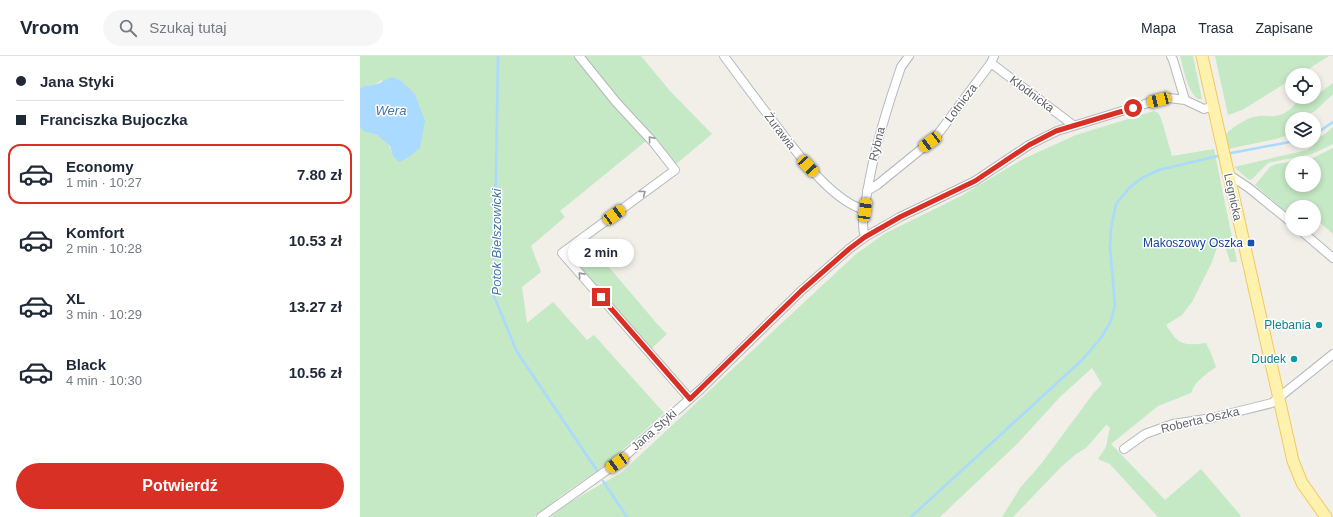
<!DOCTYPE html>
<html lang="pl">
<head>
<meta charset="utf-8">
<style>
  :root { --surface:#fff; --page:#f6f6f7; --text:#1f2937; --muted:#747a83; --line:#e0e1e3; --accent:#d93025 }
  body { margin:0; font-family:Arial,sans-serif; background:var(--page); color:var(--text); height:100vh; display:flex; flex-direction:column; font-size:15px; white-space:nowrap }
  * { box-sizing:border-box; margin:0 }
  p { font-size:13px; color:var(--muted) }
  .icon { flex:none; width:22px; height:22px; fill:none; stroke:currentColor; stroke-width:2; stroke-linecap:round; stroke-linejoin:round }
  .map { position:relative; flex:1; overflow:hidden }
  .details { display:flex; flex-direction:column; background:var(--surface); width:360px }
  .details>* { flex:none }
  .banner { display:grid; align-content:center; height:88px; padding:0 16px; background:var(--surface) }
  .fabs { position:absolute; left:925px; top:12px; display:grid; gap:8px }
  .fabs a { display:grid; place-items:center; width:36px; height:36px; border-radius:50%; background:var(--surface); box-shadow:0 2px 6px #0003; font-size:20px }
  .end { position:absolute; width:18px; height:18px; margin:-9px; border:5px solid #d93025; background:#fff; box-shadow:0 0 0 2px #fff }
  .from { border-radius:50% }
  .bubble { position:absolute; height:28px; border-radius:14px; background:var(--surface); box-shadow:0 2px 6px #0003; font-size:13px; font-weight:800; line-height:28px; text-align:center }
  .car { position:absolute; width:12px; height:24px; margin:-12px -6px; border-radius:5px; box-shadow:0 0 3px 1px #0007; background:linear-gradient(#f5c518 24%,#345 0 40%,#f5c518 0 76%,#345 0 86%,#f5c518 0) }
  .banner b { display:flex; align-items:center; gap:14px; height:38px; font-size:15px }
  .banner b+b { border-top:1px solid var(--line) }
  .banner i { width:10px; height:10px; background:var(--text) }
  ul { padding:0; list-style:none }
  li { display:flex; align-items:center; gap:12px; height:60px; margin:0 8px 6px; padding:0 8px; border:2px solid transparent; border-radius:12px }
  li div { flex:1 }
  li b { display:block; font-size:15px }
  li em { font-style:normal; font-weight:800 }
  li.on { border-color:var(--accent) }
  li>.icon { width:36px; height:36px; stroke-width:1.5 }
  .cta { display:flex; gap:8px; margin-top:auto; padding:8px 16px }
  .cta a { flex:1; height:46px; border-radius:24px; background:var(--accent); color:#fff; font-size:16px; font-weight:800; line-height:46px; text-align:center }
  header { display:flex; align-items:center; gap:24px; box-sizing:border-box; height:56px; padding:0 20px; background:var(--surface); border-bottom:1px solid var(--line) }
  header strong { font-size:19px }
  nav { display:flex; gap:22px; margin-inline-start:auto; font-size:14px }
  .search { width:280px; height:36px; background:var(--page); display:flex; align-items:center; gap:10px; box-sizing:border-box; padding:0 14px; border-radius:22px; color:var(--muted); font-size:15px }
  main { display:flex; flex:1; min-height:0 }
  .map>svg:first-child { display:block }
  .green { fill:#c5e8c5; fill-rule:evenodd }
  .water { fill:#aadaff }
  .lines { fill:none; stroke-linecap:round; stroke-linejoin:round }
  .stream { stroke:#aadaff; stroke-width:2.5 }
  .minor-casing { stroke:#b5b8bc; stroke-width:10 }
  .major-casing { stroke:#f2c960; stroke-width:13 }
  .minor { stroke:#fff; stroke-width:8 }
  .major { stroke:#fff2af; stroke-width:11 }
  .oneway { stroke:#979a9d }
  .route { stroke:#d93025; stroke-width:5 }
  .transit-dot { fill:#1a4fb4; stroke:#fff; stroke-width:1.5 }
  .culture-dot { fill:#0f9aa8; stroke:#fff; stroke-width:1.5 }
  .labels { text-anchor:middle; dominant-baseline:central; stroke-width:3; stroke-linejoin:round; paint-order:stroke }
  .street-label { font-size:12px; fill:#5f6368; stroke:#fff }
  .transit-label { font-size:12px; fill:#164399; stroke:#fff; text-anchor:end }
  .culture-label { font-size:12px; fill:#0d838f; stroke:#fff; text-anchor:end }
  .water-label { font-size:13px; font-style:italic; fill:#4174aa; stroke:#fff }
</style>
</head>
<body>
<header>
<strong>Vroom</strong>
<div class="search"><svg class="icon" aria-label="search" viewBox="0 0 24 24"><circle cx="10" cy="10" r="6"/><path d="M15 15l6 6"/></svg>Szukaj tutaj</div>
<nav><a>Mapa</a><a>Trasa</a><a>Zapisane</a></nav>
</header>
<main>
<section class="details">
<div class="banner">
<b><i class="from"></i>Jana Styki</b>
<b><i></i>Franciszka Bujoczka</b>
</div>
<ul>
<li class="on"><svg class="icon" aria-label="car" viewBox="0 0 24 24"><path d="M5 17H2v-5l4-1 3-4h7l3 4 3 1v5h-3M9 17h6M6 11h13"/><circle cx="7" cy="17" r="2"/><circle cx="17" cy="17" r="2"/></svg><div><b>Economy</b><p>1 min · 10:27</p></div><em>7.80 zł</em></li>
<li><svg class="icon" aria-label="car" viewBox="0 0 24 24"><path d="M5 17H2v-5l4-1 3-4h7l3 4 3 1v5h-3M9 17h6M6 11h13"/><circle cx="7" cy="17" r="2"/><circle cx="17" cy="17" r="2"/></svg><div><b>Komfort</b><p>2 min · 10:28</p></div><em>10.53 zł</em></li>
<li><svg class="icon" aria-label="car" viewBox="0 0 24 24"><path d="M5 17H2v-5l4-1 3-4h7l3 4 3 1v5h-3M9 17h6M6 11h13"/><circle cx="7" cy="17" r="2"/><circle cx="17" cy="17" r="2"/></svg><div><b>XL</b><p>3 min · 10:29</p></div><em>13.27 zł</em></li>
<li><svg class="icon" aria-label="car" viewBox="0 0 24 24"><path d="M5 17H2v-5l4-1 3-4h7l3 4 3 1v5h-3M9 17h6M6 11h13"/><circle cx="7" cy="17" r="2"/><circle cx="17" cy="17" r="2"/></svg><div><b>Black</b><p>4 min · 10:30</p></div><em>10.56 zł</em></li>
</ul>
<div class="cta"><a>Potwierdź</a></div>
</section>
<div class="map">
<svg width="973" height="461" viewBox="0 0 973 461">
  <rect width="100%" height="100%" fill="#f1efe8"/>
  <path class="green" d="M0,0H216L286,85L200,155L205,161L171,190L181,216L162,231L167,267L193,246L227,284L234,279L304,357L247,408L202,439L174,461H0V71L3,75C19,79 28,82 33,100L22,24L14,29H6L0,32Z
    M223,0H281L310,35L352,78L315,109Z
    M820,0H833L842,43H838C827,34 824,14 820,0Z
    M855,0H969L939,19H932V23L882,54L868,59Z
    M973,27V38L955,55L944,61L945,63H932V78L916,83L868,93L866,86V78C874,70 888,61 899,60C904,59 910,61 915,60C925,59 936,50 939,41H954Z
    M794,55L798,57L801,62L812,100L854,93L877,206H870L863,183L858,188L852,206L832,246L822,259L806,269C819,289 822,290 846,287L850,295L856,311C846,318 835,325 831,337L798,350L751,388L805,444L841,413L881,460L880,461H798L750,408L738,403L746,391L750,371L746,369L726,392L716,398L701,411L653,461H642L660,432L681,408L733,338L742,328L732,312L700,341L658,387L580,461H191L209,447L262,416L496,198L524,178L601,140L663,103L716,79Z
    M973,71V88L952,98L908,107L891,124L888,123L874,111L947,94L953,90L956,83L965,78Z
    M973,92V178L954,161V151H932V161L895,129L910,111L916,108L953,102ZM932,107H954V129H932Z
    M226,184L298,269L307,278L291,293L209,201L210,195Z"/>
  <path class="water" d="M32,21L40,24L55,38L65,65L60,92L49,101L39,106L33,100L30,90L17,79L3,75L0,71V32C7,28 6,30 13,29C17,29 27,23 32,21Z"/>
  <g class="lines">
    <path class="stream" d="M138,0L134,240L157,296L238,416
      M954,79L973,66
      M866,98L935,85
      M243,425L267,461
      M551,461L722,304L741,282L751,265L755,249L750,192L751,172L756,148L769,132L782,122L799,114L862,99"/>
    <defs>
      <path id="minor" d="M219,0L256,46L293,86L315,114L202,197L330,343
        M364,0C381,23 398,46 415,68C436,95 471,145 505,154
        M811,0L813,4L825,44
        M631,7L713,69
        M868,118L889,132L932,167
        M507,135L517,129L575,82L631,7L634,0
        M939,173L973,202
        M505,181C501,169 504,156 506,144C512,101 524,61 538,20L541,11L549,0
        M764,393L785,378L813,368L852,362L912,347L973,298
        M181,461L257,407L341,333L441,235L489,193L505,181L540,161L615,125L669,89L697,75L788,47L809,42L825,44L844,53L854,50"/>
      <path id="major" d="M842,0L933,405L942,427L966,461"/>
    </defs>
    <use href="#minor" class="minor-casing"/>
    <use href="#major" class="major-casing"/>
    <use href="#minor" class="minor"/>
    <use href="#major" class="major"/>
  </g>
  <defs><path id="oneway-chevron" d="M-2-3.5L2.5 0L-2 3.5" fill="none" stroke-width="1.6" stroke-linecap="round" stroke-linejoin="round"/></defs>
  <g class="oneway">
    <use href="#oneway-chevron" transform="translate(291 83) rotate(-131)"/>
    <use href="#oneway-chevron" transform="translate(283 137) rotate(-37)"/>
    <use href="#oneway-chevron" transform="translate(221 219) rotate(-132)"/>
  </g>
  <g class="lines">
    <path class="route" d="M241,241L330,343L441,235L489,193L505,181L540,161L615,125L669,89L696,75L773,52"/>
  </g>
  <rect class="transit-dot" x="887" y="183" width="8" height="8" rx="2"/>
  <g class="culture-dot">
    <circle cx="959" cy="269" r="4"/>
    <circle cx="934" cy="303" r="4"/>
  </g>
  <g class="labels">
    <g class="street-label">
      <text transform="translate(672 38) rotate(37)">Kłodnicka</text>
      <text transform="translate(601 47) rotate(-53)">Lotnicza</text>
      <text transform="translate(420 75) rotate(53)">Żurawia</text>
      <text transform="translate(517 88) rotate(-76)">Rybna</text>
      <text transform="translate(873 141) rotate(78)">Legnicka</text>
      <text transform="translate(840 364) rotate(-13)">Roberta Oszka</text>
      <text transform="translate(294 374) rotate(-41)">Jana Styki</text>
    </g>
    <g class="transit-label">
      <text x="883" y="187">Makoszowy Oszka</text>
    </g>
    <g class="culture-label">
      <text x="951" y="269">Plebania</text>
      <text x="926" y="303">Dudek</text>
    </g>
    <g class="water-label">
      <text x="31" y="54">Wera</text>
      <text transform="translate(136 186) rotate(-90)">Potok Bielszowicki</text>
    </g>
  </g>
</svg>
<div class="fabs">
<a><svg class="icon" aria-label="locate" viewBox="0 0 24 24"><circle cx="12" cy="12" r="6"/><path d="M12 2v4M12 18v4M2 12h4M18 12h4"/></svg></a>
<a><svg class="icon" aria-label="layers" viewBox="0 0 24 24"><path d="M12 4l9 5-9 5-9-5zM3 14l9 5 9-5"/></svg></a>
<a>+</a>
<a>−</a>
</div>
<i class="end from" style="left:773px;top:52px"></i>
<i class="end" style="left:241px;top:241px"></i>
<div class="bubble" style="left:208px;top:183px;width:66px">2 min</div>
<i class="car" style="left:799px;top:44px;rotate:255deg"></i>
<i class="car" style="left:570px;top:86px;rotate:233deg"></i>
<i class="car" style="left:448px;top:110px;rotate:137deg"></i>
<i class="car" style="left:505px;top:154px;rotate:8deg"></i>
<i class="car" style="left:254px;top:159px;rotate:54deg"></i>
<i class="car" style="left:257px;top:407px;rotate:235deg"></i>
</div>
</main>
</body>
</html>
